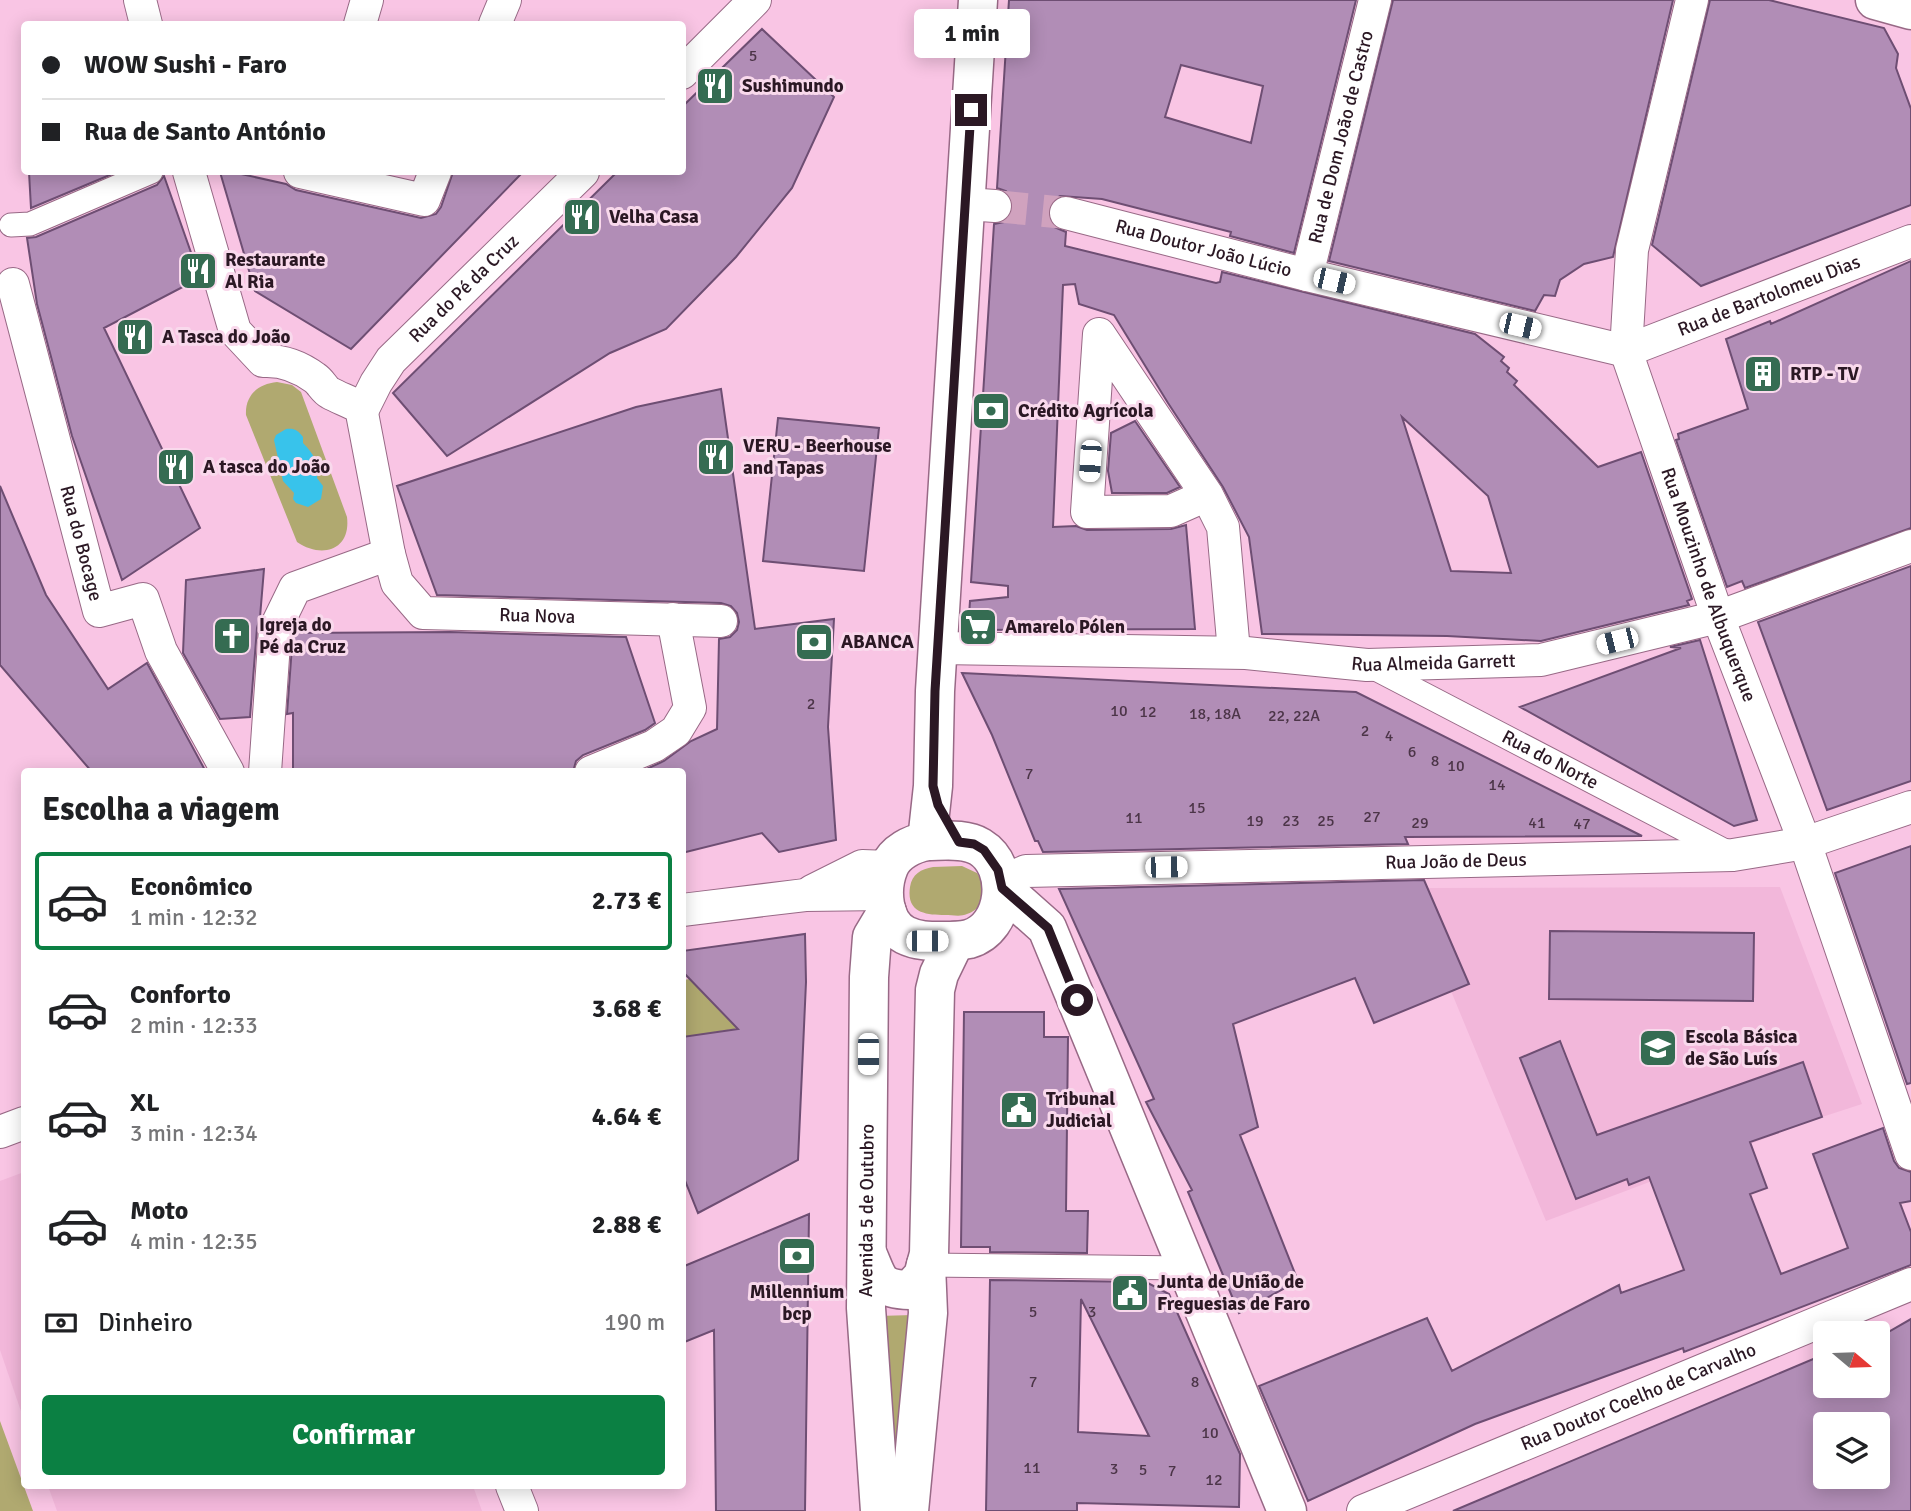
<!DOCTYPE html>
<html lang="pt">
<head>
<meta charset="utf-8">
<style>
  :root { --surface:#fff; --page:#f6f6f6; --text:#202124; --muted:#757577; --line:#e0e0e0; --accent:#0b8043 }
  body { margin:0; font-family:Signika,sans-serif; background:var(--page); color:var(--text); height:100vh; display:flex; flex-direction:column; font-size:26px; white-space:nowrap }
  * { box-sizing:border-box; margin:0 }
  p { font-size:23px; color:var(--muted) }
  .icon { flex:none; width:38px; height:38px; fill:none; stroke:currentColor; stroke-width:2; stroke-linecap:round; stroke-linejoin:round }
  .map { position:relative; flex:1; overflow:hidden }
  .details { position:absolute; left:21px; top:768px; width:665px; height:721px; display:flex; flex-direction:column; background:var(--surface); border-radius:7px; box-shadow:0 4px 18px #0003 }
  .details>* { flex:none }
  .guide { position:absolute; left:21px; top:21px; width:665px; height:154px; border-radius:7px; box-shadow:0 4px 18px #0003; display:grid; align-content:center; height:154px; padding:0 21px; background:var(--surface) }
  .needle { width:46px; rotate:109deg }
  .controls { position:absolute; left:1813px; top:1321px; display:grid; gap:14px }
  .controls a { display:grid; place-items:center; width:77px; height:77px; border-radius:7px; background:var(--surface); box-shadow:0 4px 18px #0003; font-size:35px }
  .end { position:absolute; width:32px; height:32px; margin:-16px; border:9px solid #2b1824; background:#fff; box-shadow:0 0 0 4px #fff }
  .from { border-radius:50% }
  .bubble { position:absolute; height:49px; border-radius:7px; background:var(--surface); box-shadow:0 4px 18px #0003; font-size:23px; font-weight:700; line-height:49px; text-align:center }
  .car { position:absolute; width:21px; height:42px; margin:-21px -10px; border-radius:9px; box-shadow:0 0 5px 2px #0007; background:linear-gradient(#fff 24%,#345 0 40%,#fff 0 76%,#345 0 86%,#fff 0) }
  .guide b { display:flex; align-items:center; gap:24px; height:66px; font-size:26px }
  .guide b+b { border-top:2px solid var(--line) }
  .guide i { width:18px; height:18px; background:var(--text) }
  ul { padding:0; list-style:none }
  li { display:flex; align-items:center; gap:21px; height:98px; margin:0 14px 10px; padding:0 7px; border:4px solid transparent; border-radius:7px }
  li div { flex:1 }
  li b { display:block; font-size:26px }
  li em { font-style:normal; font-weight:700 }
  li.active { border-color:var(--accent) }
  li>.icon { width:63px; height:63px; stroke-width:1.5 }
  h2 { padding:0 21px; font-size:32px; line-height:84px }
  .pay { display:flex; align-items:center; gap:18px; height:77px; padding:0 21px; font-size:26px }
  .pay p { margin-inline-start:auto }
  .cta { display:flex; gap:14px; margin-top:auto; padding:14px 21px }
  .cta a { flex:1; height:80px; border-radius:7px; background:var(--accent); color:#fff; font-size:28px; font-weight:700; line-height:80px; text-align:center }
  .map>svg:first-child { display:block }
  .built { fill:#f2b7da }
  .green { fill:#b0a970 }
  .water { fill:#38c3eb }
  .building { fill:#b18db6; stroke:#6e4e73; stroke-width:2; fill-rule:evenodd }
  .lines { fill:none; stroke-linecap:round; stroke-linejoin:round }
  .minor-tunnel { stroke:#d0a2be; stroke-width:32; stroke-dasharray:32 16; stroke-linecap:butt }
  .pedestrian-casing { stroke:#986986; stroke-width:25 }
  .minor-casing { stroke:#986986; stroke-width:34 }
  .tertiary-casing { stroke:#986986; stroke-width:41 }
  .secondary-casing { stroke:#986986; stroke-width:41 }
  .pedestrian { stroke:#fff; stroke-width:23 }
  .minor { stroke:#fff; stroke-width:32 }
  .tertiary { stroke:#fff; stroke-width:38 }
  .secondary { stroke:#fff; stroke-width:38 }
  .route { stroke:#2b1824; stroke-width:9 }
  .labels { text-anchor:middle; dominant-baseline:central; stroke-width:6; stroke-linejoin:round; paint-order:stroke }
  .number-label { font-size:16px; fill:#4c3548 }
  .poi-label { font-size:19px; font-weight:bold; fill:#2b1824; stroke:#f9d9ec; text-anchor:start }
  .street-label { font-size:19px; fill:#2b1824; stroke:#f9d9ec }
</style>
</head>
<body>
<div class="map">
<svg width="1911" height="1511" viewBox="0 0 1911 1511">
  <rect width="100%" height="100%" fill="#f9c5e4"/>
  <path class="built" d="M1780,887L1862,1104L1822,1117L1546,1221L1451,991L1427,888Z
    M24,1172V1420L0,1350V1181Z
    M48,1486H473L482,1511H57Z"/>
  <path class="green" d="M277,382L292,385L301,392L347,517C351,550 322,559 297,542L246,415C245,395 258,384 277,382Z
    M933,867L962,866L977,873C986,886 986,908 967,914C961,917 952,915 945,915C926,915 906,913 910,887C912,874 921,869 933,867Z
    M690,979L707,996L806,982L803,1018L683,1037V980Z
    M913,1315L896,1498L878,1316Z
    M0,1421L33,1511H0Z"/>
  <path class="water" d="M286,429C294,428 298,430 303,437V443C313,453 320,464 317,478L323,486L321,499L308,507L296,503L293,499L294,493L283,481L274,440L276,435Z"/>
  <path class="building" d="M1009,0H1356L1294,253L1230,236L1231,232L1102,199L1060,196L1053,200L1048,208L1049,219L1054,227L1066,232L1065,246L1216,283L1220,282L1222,272L1475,334L1504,357L1501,361L1509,368L1507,372L1517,381L1514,385L1598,467L1641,452L1692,599L1687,601L1689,605L1541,641L1447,636L1262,634L1249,537L1223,487L1168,403L1114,315L1079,304L1075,284L1063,285L1053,527L1076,526L1087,530L1171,529L1186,525L1195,629L968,630L970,601L1008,597V586L971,582L994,224L1004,222L1010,217L1013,207L1012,199L1006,191L997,188ZM1181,65L1263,86L1251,143L1165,117ZM1402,417L1488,496L1511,573L1451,571Z
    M1393,0H1673L1613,257L1584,264L1560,280L1555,296L1544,295L1535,311L1329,261Z
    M1710,0H1769L1884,28L1898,54L1896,68L1911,109V205L1701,286L1652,245Z
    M762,29L834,97L792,188L736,257L666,329L610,353L447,456L393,393L617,172H682V107Z
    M29,172H117L31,208Z
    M220,172H232L286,184L296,190L421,218L436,214L441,207L453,172H523L351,349L255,291Z
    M164,176L200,278L104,328L200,528L122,580L72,436L37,304L27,238L36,237L157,185Z
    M1911,261V528L1745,588L1742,581L1727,587L1676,440L1679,439L1678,434L1748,409L1726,339L1770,321L1771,324Z
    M721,389L755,629L834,619L828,727L836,840L779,852L762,833L682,853V772H640L664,761L691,741L717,729L719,639L730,637L737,630L739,622L737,613L731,606L721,603L437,595L397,486L636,407Z
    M778,418L879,428L864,571L763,561Z
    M1135,421L1180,487L1167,493H1112L1108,471L1111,433Z
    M0,486L46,595L108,689L147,663L206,772H92L0,665Z
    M1911,566V781L1827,810L1758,622Z
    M264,569L260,617L257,628L250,717L220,719L183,653L186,580Z
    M293,633L450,632L626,637L655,723L645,730L583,755L576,761L573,772H293V713L287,714Z
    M1700,640L1757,820L1734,826L1520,707L1681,648L1670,647Z
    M962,673L1356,692L1642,836L1405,837L1408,844L1043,852L1038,841H1035L992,735Z
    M1911,846V1083L1907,1084L1835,873Z
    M1424,880L1469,984L1374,1023L1355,978L1233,1024L1258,1127L1240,1135L1298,1281L1239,1313L1188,1192L1192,1190L1146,1102L1154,1099L1059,889Z
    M1550,931L1754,933L1753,1001L1549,999Z
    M805,934L806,982L798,1160L698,1213L682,1173V1037L738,1029L682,971V951Z
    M964,1012H1044V1037H1068L1066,1211H1088L1087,1253L990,1252V1247H961Z
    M1560,1041L1597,1135L1803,1062L1822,1117L1750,1142L1767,1188L1750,1194L1781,1274L1848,1248L1813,1154L1883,1128L1894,1161L1899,1168L1911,1172V1201L1900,1203L1911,1232V1265L1684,1352L1683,1348L1475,1424L1308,1501L1259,1386L1427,1318L1452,1371L1619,1285L1621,1293L1684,1270L1649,1177L1629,1185L1627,1179L1576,1199L1520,1058Z
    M809,1214L805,1511H716L714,1330L682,1343V1267Z
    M990,1280L1146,1282L1169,1294L1240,1454L1239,1507L1077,1503V1511H986ZM1081,1299L1086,1309L1149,1436L1078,1432Z
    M1911,1319V1511H1453L1825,1354V1386H1878V1338ZM1825,1424H1878V1477H1825Z"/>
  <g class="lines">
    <path class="minor-tunnel" d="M995,206L1066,213"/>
    <defs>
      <g id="pedestrian">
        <path d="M11,225L30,224L151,172"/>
        <path id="s1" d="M1370,666L1731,854"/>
        <path d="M926,1265L1187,1268"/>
      </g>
      <g id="minor">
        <path d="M140,0L146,24"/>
        <path id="s2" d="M1692,0L1632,250L1626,351L1718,617L1805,843L1911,1154"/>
        <path d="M360,24L367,0"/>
        <path d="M495,24L505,0"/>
        <path d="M682,73L755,0"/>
        <path d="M189,172L235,331L263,361C282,360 299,366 315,378C321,382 324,390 330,393C339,398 351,402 361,408L389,554L295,588L275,629L265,772"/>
        <path d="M300,172L424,200L435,172"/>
        <path d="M966,204L995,206"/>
        <path id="s3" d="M1066,213L1307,275L1626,351L1911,241"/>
        <path id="s4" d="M1307,275L1375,0"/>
        <path id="s5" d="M13,284L99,611L143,599L161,651L228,772"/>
        <path id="s6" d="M361,408L362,411L376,383L391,360L583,172"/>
        <path d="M1207,495L1171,511L1087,512L1099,334L1207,495L1223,527L1234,652"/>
        <path id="s7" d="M389,554L397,583L423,613L721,621"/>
        <path id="s8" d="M939,648L1246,653L1367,665L1541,660L1718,617L1911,546"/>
        <path d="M591,772L654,746L676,731L690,708L673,619"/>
        <path id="s9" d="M1002,888L1013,877L1026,871L1733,855L1805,843L1911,807"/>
        <path d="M812,891L862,866L889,867"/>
        <path d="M682,910L805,895L885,894"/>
        <path d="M0,1132L24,1123"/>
        <path d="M512,1486L522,1511"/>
        <path id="s10" d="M1363,1511L1911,1284"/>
      </g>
      <path id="tertiary" d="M1875,0L1911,10
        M927,841L933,786L935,691L978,0
        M1002,888L1047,928L1287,1511
        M867,1253C879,1280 877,1289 910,1290L923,1276L926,1265"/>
      <g id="secondary">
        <path d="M927,841C944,841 965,838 980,847C1013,867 1007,928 969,939C960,941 951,941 942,941C929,941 917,941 905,935C882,923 880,889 889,867C895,852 912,844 927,841Z"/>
        <path id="s11" d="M880,1511L866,1308L869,977L872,937L887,912"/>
        <path d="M909,1511L928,1313L926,1265L929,1254L935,990L939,974L955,941"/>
      </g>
    </defs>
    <use href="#pedestrian" class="pedestrian-casing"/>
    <use href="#minor" class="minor-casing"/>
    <use href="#tertiary" class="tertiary-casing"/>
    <use href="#secondary" class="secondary-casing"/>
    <use href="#pedestrian" class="pedestrian"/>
    <use href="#minor" class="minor"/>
    <use href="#tertiary" class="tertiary"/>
    <use href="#secondary" class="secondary"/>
  </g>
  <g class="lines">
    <path class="route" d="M971,110L935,691L933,786L938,805L959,842L974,844L984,850L998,870L1002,888L1048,928L1077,1000"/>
  </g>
  <defs>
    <symbol id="restaurant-square" viewBox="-11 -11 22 22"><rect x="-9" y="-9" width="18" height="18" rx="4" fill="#356c52" stroke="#f9d9ec"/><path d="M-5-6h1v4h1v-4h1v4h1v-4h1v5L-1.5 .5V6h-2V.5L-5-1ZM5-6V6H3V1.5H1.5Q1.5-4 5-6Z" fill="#fff"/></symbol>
    <symbol id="building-square" viewBox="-11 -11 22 22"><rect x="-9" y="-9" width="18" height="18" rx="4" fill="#356c52" stroke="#f9d9ec"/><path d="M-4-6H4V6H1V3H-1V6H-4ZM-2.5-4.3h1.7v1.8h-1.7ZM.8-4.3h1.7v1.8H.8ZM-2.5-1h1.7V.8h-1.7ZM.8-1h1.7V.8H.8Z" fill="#fff"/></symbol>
    <symbol id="bank-square" viewBox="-11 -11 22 22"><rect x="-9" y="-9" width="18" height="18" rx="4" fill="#356c52" stroke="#f9d9ec"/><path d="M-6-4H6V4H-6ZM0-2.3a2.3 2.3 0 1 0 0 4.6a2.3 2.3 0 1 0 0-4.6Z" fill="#fff"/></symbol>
    <symbol id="supermarket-square" viewBox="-11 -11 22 22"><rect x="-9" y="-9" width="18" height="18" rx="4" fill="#356c52" stroke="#f9d9ec"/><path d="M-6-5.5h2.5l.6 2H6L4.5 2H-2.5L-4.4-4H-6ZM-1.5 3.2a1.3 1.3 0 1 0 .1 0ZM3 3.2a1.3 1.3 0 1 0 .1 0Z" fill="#fff"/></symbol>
    <symbol id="church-square" viewBox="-11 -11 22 22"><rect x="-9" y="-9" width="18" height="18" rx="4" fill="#356c52" stroke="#f9d9ec"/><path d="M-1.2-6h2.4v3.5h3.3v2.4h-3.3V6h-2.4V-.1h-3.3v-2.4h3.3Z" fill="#fff"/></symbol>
    <symbol id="school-square" viewBox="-11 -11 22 22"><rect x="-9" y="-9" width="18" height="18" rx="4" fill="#356c52" stroke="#f9d9ec"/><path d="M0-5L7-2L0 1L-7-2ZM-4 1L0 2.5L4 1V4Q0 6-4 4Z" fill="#fff"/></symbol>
    <symbol id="civic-square" viewBox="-11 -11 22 22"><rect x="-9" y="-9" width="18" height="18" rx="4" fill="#356c52" stroke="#f9d9ec"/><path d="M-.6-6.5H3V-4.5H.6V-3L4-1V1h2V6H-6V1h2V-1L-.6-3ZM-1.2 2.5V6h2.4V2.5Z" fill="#fff"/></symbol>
  </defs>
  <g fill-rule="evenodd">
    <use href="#restaurant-square" x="693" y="64" width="44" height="44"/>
    <use href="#restaurant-square" x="560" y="195" width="44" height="44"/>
    <use href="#restaurant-square" x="176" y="249" width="44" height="44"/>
    <use href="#restaurant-square" x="113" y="315" width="44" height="44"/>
    <use href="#building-square" x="1741" y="352" width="44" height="44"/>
    <use href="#bank-square" x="969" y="389" width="44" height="44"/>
    <use href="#restaurant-square" x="694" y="435" width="44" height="44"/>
    <use href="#restaurant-square" x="154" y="445" width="44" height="44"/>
    <use href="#supermarket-square" x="956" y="605" width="44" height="44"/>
    <use href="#church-square" x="210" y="614" width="44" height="44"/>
    <use href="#bank-square" x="792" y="620" width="44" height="44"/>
    <use href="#school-square" x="1636" y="1026" width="44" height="44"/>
    <use href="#civic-square" x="997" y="1088" width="44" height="44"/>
    <use href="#bank-square" x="775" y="1234" width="44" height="44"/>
    <use href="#civic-square" x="1108" y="1271" width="44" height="44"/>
  </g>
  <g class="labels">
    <g class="number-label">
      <text x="753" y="56">5</text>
      <text x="811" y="704">2</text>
      <text x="1119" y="711">10</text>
      <text x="1148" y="712">12</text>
      <text x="1215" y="714">18, 18A</text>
      <text x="1294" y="716">22, 22A</text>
      <text x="1365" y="731">2</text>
      <text x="1389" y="736">4</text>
      <text x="1412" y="752">6</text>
      <text x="1435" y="761">8</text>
      <text x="1456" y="766">10</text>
      <text x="1029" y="774">7</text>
      <text x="1497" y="785">14</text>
      <text x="1197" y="808">15</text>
      <text x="1372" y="817">27</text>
      <text x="1134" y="818">11</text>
      <text x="1255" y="821">19</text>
      <text x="1291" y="821">23</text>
      <text x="1326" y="821">25</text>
      <text x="1420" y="823">29</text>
      <text x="1537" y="823">41</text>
      <text x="1582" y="824">47</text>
      <text x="1033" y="1312">5</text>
      <text x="1092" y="1312">3</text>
      <text x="1033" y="1382">7</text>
      <text x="1195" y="1382">8</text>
      <text x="1210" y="1433">10</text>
      <text x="1032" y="1468">11</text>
      <text x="1114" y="1469">3</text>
      <text x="1143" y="1470">5</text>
      <text x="1172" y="1471">7</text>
      <text x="1214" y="1480">12</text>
    </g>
    <g class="poi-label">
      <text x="742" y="86">Sushimundo</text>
      <text x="609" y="217">Velha Casa</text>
      <text x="225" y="260">Restaurante<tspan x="225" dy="22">Al Ria</tspan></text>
      <text x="162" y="337">A Tasca do João</text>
      <text x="1790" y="374">RTP - TV</text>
      <text x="1018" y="411">Crédito Agrícola</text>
      <text x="743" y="446">VERU - Beerhouse<tspan x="743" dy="22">and Tapas</tspan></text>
      <text x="203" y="467">A tasca do João</text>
      <text x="259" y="625">Igreja do<tspan x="259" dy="22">Pé da Cruz</tspan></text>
      <text x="1005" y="627">Amarelo Pólen</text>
      <text x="841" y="642">ABANCA</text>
      <text x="1685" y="1037">Escola Básica<tspan x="1685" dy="22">de São Luís</tspan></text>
      <text x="1046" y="1099">Tribunal<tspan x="1046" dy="22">Judicial</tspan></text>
      <text x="1157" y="1282">Junta de União de<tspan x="1157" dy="22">Freguesias de Faro</tspan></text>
      <text x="797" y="1292" text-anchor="middle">Millennium<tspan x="797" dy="22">bcp</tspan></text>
    </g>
    <g class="street-label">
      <text stroke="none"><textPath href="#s4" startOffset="142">Rua de Dom João de Castro</textPath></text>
      <text stroke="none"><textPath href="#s3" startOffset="142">Rua Doutor João Lúcio</textPath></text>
      <text stroke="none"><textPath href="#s6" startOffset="164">Rua do Pé da Cruz</textPath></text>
      <text stroke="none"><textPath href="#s3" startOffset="730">Rua de Bartolomeu Dias</textPath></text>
      <text stroke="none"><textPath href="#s5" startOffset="268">Rua do Bocage</textPath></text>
      <text stroke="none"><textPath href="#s2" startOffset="606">Rua Mouzinho de Albuquerque</textPath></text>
      <text stroke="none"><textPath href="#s7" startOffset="184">Rua Nova</textPath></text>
      <text stroke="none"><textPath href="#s8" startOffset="495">Rua Almeida Garrett</textPath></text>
      <text stroke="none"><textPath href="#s1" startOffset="203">Rua do Norte</textPath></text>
      <text stroke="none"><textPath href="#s9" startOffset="460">Rua João de Deus</textPath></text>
      <text stroke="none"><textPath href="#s11" startOffset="301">Avenida 5 de Outubro</textPath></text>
      <text stroke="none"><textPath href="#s10" startOffset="298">Rua Doutor Coelho de Carvalho</textPath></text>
    </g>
  </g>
</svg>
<div class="controls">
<a><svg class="needle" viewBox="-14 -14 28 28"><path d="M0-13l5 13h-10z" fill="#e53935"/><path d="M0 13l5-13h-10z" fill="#757577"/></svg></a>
<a><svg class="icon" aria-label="layers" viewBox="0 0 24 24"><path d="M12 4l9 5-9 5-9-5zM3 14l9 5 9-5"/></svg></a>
</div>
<i class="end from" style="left:1077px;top:1000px"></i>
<i class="end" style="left:971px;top:110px"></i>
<div class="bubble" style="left:914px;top:9px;width:116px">1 min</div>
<i class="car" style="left:1334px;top:281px;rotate:103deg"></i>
<i class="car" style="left:1520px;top:326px;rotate:103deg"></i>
<i class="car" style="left:1090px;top:461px;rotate:184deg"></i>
<i class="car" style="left:1617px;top:641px;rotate:256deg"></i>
<i class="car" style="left:1166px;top:867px;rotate:89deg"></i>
<i class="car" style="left:927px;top:941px;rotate:90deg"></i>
<i class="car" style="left:868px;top:1054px;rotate:180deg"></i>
<div class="guide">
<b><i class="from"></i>WOW Sushi - Faro</b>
<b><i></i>Rua de Santo António</b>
</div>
<section class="details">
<h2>Escolha a viagem</h2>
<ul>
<li class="active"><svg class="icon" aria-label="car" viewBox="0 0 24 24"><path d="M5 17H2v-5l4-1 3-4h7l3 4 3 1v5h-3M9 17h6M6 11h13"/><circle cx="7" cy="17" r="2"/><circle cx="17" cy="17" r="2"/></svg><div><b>Econômico</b><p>1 min · 12:32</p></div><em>2.73 €</em></li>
<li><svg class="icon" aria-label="car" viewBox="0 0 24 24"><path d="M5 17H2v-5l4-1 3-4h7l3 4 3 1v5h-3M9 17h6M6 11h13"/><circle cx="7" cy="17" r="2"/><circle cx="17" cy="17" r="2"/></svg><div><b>Conforto</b><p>2 min · 12:33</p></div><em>3.68 €</em></li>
<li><svg class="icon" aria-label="car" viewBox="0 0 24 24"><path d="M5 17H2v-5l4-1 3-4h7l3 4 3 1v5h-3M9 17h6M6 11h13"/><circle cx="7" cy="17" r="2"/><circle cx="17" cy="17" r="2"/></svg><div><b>XL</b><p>3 min · 12:34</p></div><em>4.64 €</em></li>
<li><svg class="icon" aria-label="car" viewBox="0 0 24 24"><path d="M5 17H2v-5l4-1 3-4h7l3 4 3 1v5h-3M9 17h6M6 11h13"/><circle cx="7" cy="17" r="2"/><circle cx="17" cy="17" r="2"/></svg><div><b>Moto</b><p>4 min · 12:35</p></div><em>2.88 €</em></li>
</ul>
<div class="pay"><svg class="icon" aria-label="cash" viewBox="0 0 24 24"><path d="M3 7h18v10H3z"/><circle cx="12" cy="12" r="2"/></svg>Dinheiro<p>190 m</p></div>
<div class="cta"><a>Confirmar</a></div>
</section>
</div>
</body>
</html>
